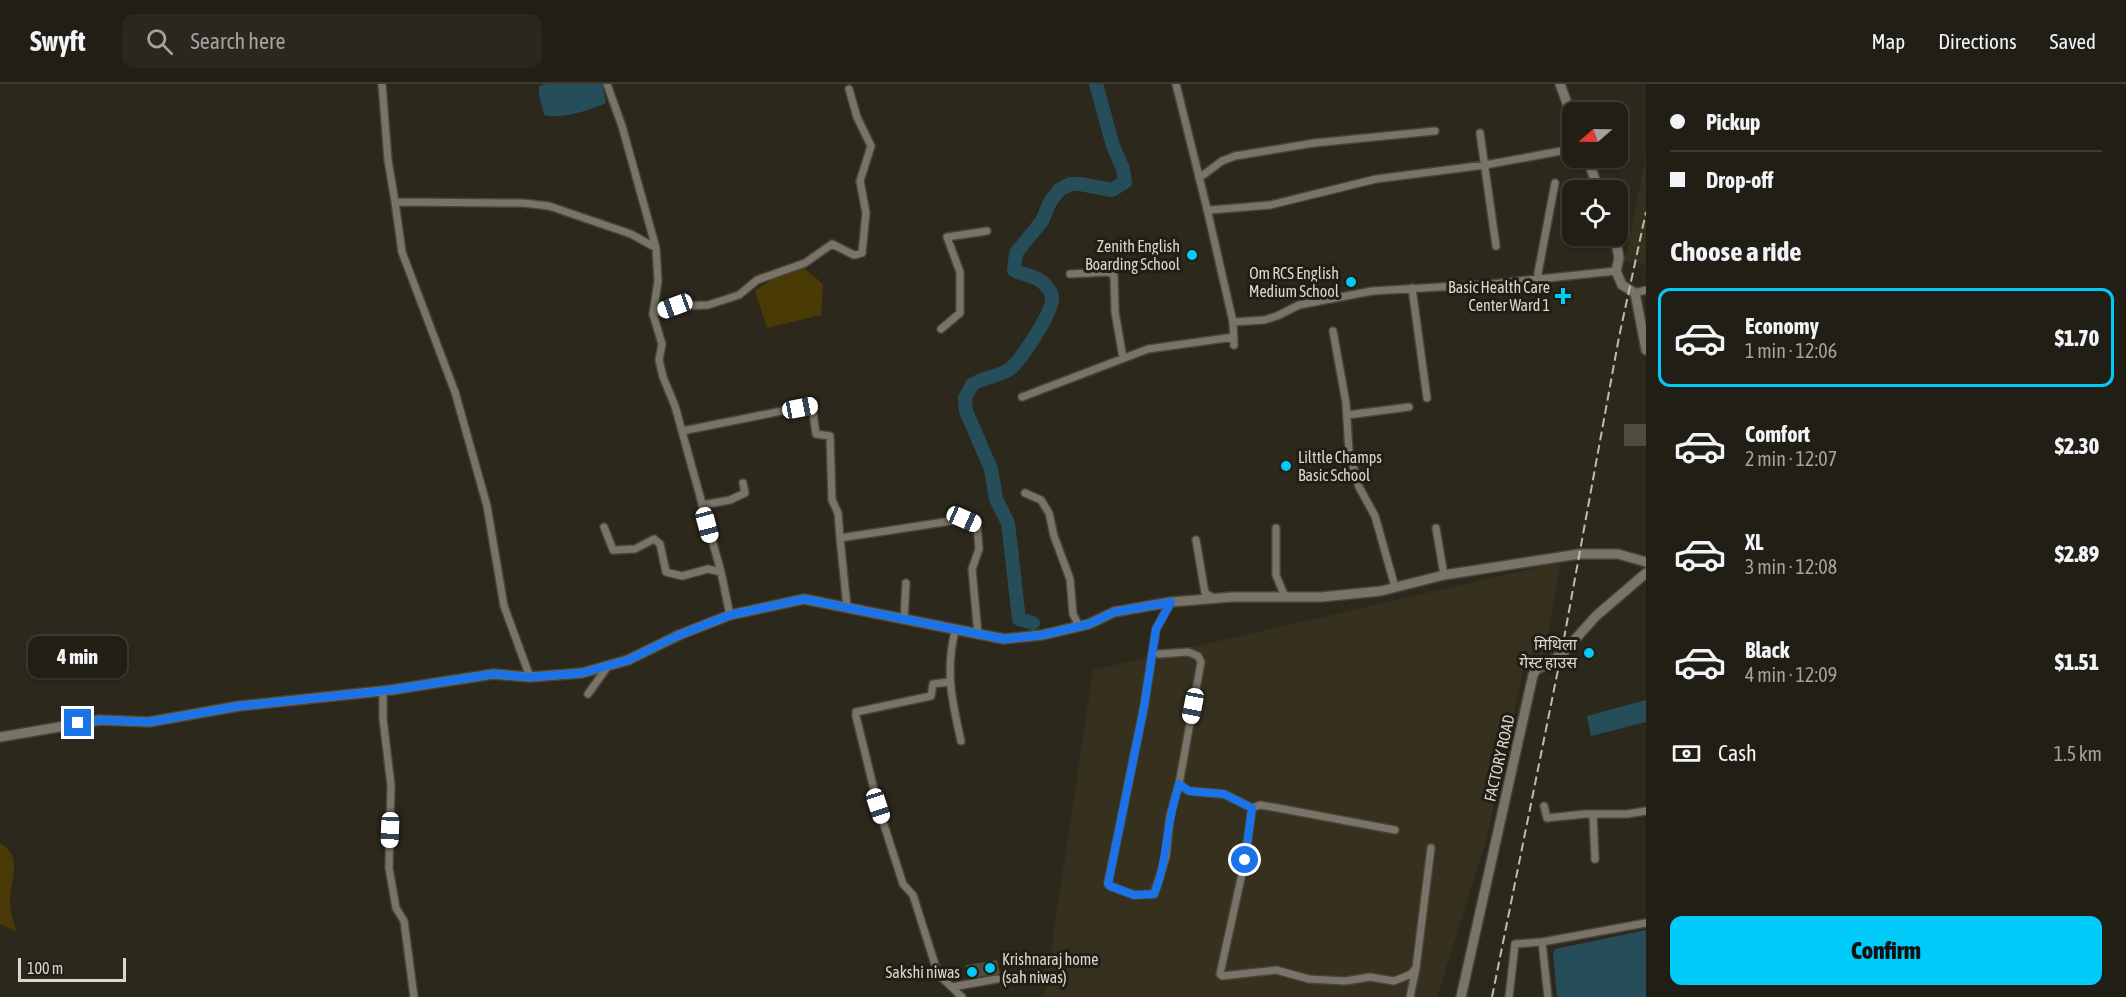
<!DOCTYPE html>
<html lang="en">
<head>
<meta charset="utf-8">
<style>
  :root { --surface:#211e15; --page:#29271e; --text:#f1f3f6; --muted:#a2a2a0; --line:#3e3c34; --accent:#00cbf8 }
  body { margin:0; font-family:"Asap Condensed","Noto Sans Devanagari",sans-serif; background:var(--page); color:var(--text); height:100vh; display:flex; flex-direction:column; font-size:22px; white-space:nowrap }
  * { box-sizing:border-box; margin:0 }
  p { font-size:20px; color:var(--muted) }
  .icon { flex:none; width:33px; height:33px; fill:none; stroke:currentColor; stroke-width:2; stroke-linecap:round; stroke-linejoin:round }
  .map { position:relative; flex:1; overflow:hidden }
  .side { display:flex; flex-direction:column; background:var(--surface); width:480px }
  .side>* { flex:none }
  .top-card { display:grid; align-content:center; height:132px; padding:0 24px; background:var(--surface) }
  .needle { width:39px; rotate:250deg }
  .buttons { position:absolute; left:1562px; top:18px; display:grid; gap:12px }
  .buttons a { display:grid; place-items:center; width:66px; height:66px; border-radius:12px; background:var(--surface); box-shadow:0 2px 4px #0004,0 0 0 2px var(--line); font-size:30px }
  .scale { position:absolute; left:18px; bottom:15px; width:108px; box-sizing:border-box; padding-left:6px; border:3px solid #d9d7cf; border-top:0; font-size:16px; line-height:21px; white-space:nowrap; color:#d9d7cf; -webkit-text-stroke:4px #221e13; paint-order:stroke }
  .end { position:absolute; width:27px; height:27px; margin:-14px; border:8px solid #1a73e8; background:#fff; box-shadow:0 0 0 3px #fff }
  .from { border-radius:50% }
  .bubble { position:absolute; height:42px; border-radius:12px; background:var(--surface); box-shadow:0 2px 4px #0004,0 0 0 2px var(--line); font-size:20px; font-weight:800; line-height:42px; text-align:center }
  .car { position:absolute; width:18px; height:36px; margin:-18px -9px; border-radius:8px; box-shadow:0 0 4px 2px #0007; background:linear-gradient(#fff 24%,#345 0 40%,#fff 0 76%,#345 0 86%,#fff 0) }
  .top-card b { display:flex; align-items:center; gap:21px; height:57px; font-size:22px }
  .top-card b+b { border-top:2px solid var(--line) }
  .top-card i { width:15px; height:15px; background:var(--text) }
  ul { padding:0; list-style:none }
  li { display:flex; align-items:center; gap:18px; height:99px; margin:0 12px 9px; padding:0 12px; border:3px solid transparent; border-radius:12px }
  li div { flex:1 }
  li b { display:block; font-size:22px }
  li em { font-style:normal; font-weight:800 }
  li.on { border-color:var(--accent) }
  li>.icon { width:54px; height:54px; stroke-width:1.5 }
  h2 { padding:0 24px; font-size:27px; line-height:72px }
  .pay { display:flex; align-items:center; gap:15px; height:66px; padding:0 24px; font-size:22px }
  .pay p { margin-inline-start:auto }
  .cta { display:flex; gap:12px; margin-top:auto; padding:12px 24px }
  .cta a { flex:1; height:69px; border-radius:12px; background:var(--accent); color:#111; font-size:24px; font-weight:800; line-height:69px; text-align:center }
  header { display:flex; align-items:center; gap:36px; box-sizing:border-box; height:84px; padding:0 30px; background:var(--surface); border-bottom:2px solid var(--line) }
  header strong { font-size:28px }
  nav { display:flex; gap:33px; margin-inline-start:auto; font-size:21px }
  .search { width:420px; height:54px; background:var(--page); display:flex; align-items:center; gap:15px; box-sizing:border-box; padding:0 21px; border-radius:12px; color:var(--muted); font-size:22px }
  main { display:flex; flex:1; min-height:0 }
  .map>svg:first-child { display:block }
  .built { fill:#36301e }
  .green { fill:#4a3a05 }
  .water { fill:#254d5a }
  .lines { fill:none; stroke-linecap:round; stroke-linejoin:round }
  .river { stroke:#254d5a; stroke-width:14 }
  .building { fill:#504b3f }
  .street-casing { stroke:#47443a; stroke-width:10 }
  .secondary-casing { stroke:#47443a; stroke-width:12 }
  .street { stroke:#797467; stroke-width:7 }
  .secondary { stroke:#797467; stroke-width:9 }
  .rail { stroke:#bdbbb2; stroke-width:2; stroke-dasharray:9 4.5; stroke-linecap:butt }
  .route { stroke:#1a73e8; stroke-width:8 }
  .poi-dot { fill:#00cbf8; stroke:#221e13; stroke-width:2 }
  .labels { text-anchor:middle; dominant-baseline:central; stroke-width:6; stroke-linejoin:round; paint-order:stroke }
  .poi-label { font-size:16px; fill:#d9d7cf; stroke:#221e13; text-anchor:end }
  .street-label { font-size:16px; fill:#d9d7cf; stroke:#221e13 }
</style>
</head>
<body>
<header>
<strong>Swyft</strong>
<div class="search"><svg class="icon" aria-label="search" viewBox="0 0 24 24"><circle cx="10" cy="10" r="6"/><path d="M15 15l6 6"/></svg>Search here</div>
<nav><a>Map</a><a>Directions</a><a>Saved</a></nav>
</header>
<main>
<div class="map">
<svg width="1646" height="913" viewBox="0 0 1646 913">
  <rect width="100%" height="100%" fill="#2c281c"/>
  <path class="built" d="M1646,72V181L1625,177Z
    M1561,478L1544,570L1525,577L1486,757L1437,913H1044L1093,586Z"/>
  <path class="green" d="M804,184L823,200L821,231L767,244L755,207L787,186Z
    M0,759C23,773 11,793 10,815C10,827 13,838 17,848L0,840Z"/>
  <path class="water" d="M546,0H602L606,19C591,26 560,36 544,31L539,10V2Z
    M1646,616V638L1591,652L1587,632Z
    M1646,846V913H1557L1553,869L1555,865Z"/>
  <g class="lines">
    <path class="river" d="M1033,539L1019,535L1008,439L996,415L991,385L966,327L965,314L972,301C983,293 998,293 1010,285C1021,276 1053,228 1052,214C1052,210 1049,205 1046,202C1038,191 1024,192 1014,186L1016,169L1042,137L1050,118L1059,106L1070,100H1080L1112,106L1125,98L1123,85L1113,62L1096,0"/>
  </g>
  <path class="building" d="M1624,340H1646V362H1624Z
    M997,876L1000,890L969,894L966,881Z"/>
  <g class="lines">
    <defs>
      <path id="street" d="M382,0L388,76L395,118L523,119L549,122L631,150L656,164
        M607,0L622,42L656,164L658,197L653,230L662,260L659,276L663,293L675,322L721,488L730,531
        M1176,0L1207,125L1210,126L1270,121L1376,95L1485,81L1572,65
        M1480,49L1496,162
        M1199,94L1222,77L1235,72L1314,59L1435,47
        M395,118L402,168L455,308L487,422L504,522L530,593
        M1207,125L1233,238L1234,261
        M1070,190L1109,188L1114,192L1115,228L1123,274
        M1539,196L1538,189L1555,99
        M1412,204L1427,314
        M1635,209L1646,206
        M653,230L675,222L708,221L739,211L757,196L805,179L832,160L854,171L862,169L866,129L860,97L871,62L857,33L849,5
        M1233,238L1264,236L1277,232L1299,221L1372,207L1491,200L1616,187
        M941,245L960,229V188L947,153L987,147
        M1333,247L1346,319L1349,368L1359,403L1375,432L1395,503
        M1022,313L1148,265L1234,253
        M1347,331L1409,323
        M682,347L812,321L816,350L830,352L832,416L838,429L840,454
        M1025,409L1041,416L1049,429L1054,452L1070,495L1073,530L1079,542
        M702,421L730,416L745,409L743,399
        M604,443L613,466L635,465L654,455L660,460L666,488L682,492L708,485L721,488
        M1276,444V491L1285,513
        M1436,444L1444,491
        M1196,456L1205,509L1214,514
        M1171,518L1156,545L1144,623L1108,799L1110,802L1134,811L1154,810L1166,773L1170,732L1179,700
        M847,523L840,454L964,435L977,441L979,465L972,485L978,551
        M904,536L906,499
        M955,547C945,588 952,617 961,657
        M1159,570L1188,568L1198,572L1201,578L1179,700L1189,707L1224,710L1252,724
        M949,598L933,600L931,612L856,628V632L878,722L903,800L913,811L938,890L962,913
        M383,607V635L391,701L389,784L396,824L404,837L414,913
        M588,610L608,582
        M1544,722L1547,734L1585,730H1627L1646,727
        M1593,730L1595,775
        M1395,746L1278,724L1260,721L1252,724L1245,776L1220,890L1222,892L1276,886L1309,895L1345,897L1370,893L1394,897L1411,890L1416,884
        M1542,858L1548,913
        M952,903L997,895
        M1410,913L1416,884L1431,764
        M1509,913L1515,860L1542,858L1646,839"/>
      <path id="secondary" d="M1560,0L1572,33
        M1587,74L1599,106
        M1615,152L1619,174L1616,187L1622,201L1635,209L1646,266
        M0,653L100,636L149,638L239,622L391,606L493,590L530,593L582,589L628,576L679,551L730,531L804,515L1004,555L1042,551L1089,540L1114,528L1171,518L1232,513H1321L1381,507L1444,491L1579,470H1618L1646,478
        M1461,913L1533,591L1536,586L1561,571L1596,532L1646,489"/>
    </defs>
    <use href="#street" class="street-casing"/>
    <use href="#secondary" class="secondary-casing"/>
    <use href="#street" class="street"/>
    <use href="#secondary" class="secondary"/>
    <path class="rail" d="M1492,913L1561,571L1619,253L1646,128"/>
  </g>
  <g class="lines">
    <path class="route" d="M78,639L100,636L149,638L239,622L391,606L493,590L530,593L582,589L628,576L679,551L730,531L804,515L1004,555L1042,551L1089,540L1114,528L1171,518L1156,545L1144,623L1108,800L1110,802L1134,811L1154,810C1165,785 1165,759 1171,732C1173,721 1176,711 1179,700L1189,707L1224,710L1252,724L1245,776"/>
  </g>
  <g class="poi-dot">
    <circle cx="1192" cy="171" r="6"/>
    <circle cx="1351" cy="198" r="6"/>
    <path d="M1560 203h6v6h6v6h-6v6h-6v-6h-6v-6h6z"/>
    <circle cx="1286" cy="382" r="6"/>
    <circle cx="1589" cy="569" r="6"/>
    <circle cx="990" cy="884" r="6"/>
    <circle cx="972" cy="888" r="6"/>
  </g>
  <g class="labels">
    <g class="poi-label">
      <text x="1180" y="162">Zenith English<tspan x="1180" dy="18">Boarding School</tspan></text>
      <text x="1339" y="189">Om RCS English<tspan x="1339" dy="18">Medium School</tspan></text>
      <text x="1550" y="203">Basic Health Care<tspan x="1550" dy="18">Center Ward 1</tspan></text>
      <text x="1298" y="373" text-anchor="start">Lilttle Champs<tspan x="1298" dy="18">Basic School</tspan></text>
      <text x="1577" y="560">मिथिला<tspan x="1577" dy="18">गेस्ट हाउस</tspan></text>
      <text x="1002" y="875" text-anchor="start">Krishnaraj home<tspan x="1002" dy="18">(sah niwas)</tspan></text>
      <text x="960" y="888">Sakshi niwas</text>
    </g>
    <g class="street-label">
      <text transform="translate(1499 674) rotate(-77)">FACTORY ROAD</text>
    </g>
  </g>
</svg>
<div class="buttons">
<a><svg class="needle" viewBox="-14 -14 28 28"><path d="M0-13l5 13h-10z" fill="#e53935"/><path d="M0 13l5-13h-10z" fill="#a2a2a0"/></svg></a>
<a><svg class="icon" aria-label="locate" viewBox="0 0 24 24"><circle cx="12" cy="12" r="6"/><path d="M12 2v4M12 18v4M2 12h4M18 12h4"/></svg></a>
</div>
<div class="scale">100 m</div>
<i class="end from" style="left:1245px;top:776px"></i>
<i class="end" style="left:78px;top:639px"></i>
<div class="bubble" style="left:28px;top:552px;width:99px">4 min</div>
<i class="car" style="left:675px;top:222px;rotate:250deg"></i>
<i class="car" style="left:800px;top:324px;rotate:79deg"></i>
<i class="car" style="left:964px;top:435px;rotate:114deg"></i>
<i class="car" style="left:707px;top:441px;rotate:165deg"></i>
<i class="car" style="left:1193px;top:622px;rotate:191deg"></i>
<i class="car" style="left:878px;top:722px;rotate:162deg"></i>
<i class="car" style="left:390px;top:746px;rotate:182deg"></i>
</div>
<section class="side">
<div class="top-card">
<b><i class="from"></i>Pickup</b>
<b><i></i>Drop-off</b>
</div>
<h2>Choose a ride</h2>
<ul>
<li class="on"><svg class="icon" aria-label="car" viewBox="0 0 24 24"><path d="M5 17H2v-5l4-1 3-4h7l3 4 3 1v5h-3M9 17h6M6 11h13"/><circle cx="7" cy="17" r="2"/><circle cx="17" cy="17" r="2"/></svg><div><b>Economy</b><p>1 min · 12:06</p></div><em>$1.70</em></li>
<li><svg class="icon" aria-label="car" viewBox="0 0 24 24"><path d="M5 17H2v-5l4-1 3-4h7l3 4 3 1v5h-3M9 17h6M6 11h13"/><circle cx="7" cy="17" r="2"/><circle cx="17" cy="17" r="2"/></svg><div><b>Comfort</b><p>2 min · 12:07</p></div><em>$2.30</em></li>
<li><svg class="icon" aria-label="car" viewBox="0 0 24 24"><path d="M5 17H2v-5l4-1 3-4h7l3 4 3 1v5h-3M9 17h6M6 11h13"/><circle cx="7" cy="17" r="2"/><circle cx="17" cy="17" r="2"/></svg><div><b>XL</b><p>3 min · 12:08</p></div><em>$2.89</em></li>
<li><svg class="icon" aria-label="car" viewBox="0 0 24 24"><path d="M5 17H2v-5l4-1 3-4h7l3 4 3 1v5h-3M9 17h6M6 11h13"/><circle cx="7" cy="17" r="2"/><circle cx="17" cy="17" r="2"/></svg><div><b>Black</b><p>4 min · 12:09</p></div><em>$1.51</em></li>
</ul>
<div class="pay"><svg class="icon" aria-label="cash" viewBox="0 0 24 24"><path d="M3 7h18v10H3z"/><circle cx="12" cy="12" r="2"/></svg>Cash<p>1.5 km</p></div>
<div class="cta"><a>Confirm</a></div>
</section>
</main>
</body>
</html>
